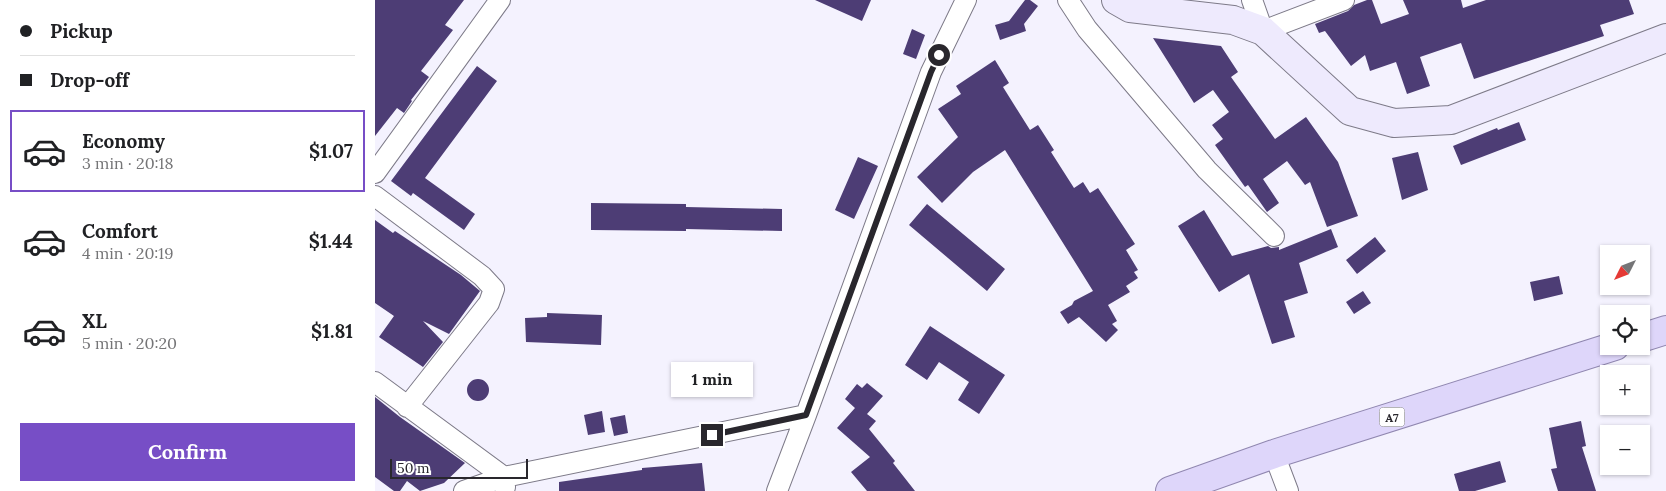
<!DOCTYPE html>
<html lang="en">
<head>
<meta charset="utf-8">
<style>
  :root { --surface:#fff; --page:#f2f2f2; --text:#202124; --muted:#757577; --line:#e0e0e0; --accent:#774ec6 }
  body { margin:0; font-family:Lora,serif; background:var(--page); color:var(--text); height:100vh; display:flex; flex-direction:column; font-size:19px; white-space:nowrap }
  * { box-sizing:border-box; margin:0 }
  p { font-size:16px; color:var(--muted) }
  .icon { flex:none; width:28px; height:28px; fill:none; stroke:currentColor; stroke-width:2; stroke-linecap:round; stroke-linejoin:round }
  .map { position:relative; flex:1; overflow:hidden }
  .side { display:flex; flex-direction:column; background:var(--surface); width:375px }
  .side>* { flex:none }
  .banner { display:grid; align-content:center; height:110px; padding:0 20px; background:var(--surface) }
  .needle { width:32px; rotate:228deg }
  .tools { position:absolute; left:1225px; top:245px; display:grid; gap:10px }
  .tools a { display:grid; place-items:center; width:50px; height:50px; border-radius:0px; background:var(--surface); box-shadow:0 1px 4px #0004; font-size:25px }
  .scale { position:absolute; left:15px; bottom:12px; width:138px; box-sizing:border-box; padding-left:5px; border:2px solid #29272d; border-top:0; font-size:14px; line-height:18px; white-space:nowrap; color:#29272d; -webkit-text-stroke:4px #fff; paint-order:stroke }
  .end { position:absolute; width:22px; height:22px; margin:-11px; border:6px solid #29272d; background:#fff; box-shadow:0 0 0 2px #fff }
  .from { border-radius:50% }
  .bubble { position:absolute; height:35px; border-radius:0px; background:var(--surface); box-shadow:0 1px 4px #0004; font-size:16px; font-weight:800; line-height:35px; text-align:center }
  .banner b { display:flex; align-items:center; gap:18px; height:48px; font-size:19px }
  .banner b+b { border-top:1px solid var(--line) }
  .banner i { width:12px; height:12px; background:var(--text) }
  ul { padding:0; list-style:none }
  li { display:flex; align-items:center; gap:15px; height:82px; margin:0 10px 8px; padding:0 10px; border:2px solid transparent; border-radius:0px }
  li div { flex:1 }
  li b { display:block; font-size:19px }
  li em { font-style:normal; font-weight:800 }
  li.selected { border-color:var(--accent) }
  li>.icon { width:45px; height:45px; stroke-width:1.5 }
  .button { display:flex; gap:10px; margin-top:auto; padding:10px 20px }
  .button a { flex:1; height:58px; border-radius:0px; background:var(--accent); color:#fff; font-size:20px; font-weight:800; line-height:58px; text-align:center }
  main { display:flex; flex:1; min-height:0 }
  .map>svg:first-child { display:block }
  .building { fill:#4d3d75 }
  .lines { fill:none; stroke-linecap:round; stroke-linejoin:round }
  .street-casing { stroke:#7d7a88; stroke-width:22 }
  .secondary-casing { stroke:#7d7a88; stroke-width:30 }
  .primary-casing { stroke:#9087b0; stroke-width:30 }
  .street { stroke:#fff; stroke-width:20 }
  .secondary { stroke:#eeeafd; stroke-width:28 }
  .primary { stroke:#ded6fa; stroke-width:28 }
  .route { stroke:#29272d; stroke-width:6 }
  .labels { text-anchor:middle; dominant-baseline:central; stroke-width:5; stroke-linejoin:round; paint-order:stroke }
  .shield { fill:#fff; stroke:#69686c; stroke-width:1 }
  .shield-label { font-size:12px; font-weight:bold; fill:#29272d }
</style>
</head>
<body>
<main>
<section class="side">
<div class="banner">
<b><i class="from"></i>Pickup</b>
<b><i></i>Drop-off</b>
</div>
<ul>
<li class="selected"><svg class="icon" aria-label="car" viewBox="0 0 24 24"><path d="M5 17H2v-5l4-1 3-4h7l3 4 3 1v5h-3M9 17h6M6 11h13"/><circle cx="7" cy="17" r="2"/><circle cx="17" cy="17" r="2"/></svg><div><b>Economy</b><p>3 min · 20:18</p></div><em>$1.07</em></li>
<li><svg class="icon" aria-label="car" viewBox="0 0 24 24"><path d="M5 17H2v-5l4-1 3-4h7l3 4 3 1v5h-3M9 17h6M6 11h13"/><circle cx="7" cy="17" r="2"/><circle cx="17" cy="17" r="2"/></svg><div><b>Comfort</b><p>4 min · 20:19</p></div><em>$1.44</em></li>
<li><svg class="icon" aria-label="car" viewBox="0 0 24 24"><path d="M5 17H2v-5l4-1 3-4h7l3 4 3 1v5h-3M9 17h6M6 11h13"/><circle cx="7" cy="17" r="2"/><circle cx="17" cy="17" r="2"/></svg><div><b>XL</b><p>5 min · 20:20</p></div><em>$1.81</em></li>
</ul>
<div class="button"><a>Confirm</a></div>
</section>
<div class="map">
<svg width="1291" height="491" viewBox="0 0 1291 491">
  <rect width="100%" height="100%" fill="#f4f2fe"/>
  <path class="building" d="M0,0H89L70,25L78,30L46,71L54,77L36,100L37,101L29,113L22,108L0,136Z
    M440,0H496L487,21Z
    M650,0H655L663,6L649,24L651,31L625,40L620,25L634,21Z
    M992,0H997L1006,24L1034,14L1028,0H1086L1088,8L1111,0H1254L1259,14L1225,25L1229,36L1099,79L1086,43L1045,57L1055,86L1032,94L1021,62L995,71L990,55L976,66L950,31L944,33L940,24L973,11L979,5Z
    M537,29L550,35L541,59L528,54Z
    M778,38L846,46L863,72L856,77L900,139L931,117L963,162L983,216L952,227L935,182L930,185L912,161L888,179L904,203L892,212L873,185L870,187L840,145L848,139L837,125L854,112L838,90L819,103Z
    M620,60L634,83L628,87L655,130L663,125L679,150L676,152L699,188L708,182L715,193L723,188L760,244L751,250L763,270L759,272L763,278L751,286L755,292L733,305L742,321L737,324L743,330L731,342L704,317L693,324L685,312L697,305L699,301L718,291L630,150L598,172L567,203L542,177L583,137L563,109L586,94L581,86Z
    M102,66L122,81L50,178L100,214L89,230L38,193L36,196L16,181Z
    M1144,122L1151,140L1086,165L1078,146L1122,128L1123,130Z
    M1043,152L1053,190L1027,200L1017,158Z
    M483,157L503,166L479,219L460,210Z
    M216,203L311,204V207L407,209V231L311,229V231L216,230Z
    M552,204L630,269L612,291L534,225Z
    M829,210L857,256L893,246L896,248L904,247V250L956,229L963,247L924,263L933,293L909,301L920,337L897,344L874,274L844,292L803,226Z
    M0,220L18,233L20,231L86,275L105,291L74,334L48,321L68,342L48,367L4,337L19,316L0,303Z
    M1000,237L1011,251L982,274L971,260Z
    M1184,276L1188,294L1159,301L1155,282Z
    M988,291L996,303L979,314L971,302Z
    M172,313L227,315L226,345L151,342L150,318L172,317Z
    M555,326L630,375L604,414L583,400L594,382L564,362L552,380L530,365Z
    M92 390a11 11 0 1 1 22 0a11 11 0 1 1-22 0Z
    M492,383L508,396L492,414L501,421L494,429L520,461L518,463L540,491H492L476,472L495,457L462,428L480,408L470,399L482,384L487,388Z
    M0,397L25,417L90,463L69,483L45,491L32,481L25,491H19L0,477Z
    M227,411L230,432L213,435L209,415Z
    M250,415L253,433L239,436L235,418Z
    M1206,421L1211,446L1207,447L1221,491H1183L1176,469L1182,468L1174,428Z
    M1125,461L1131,482L1100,491H1084L1079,474Z
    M327,463L330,491H184V482L267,470V468Z"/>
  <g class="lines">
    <defs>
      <path id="street" d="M693,0L712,29L832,170L899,236
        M877,0L888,31L969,0
        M0,173L125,0
        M0,196L107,276L119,289L114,303L32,407
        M0,382L129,477L130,487
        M899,454L913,491
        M89,491L129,477L431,415
        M402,491L431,415L556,72L591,0"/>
      <path id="secondary" d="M741,0L755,8L858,20L888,31L975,111L1019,123L1076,120L1291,38"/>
      <path id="primary" d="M1266,338L1291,330
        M795,491L899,454L1240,346"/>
    </defs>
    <use href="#street" class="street-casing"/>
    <use href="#secondary" class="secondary-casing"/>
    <use href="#primary" class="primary-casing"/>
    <use href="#street" class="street"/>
    <use href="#secondary" class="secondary"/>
    <use href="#primary" class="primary"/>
  </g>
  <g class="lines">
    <path class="route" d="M337,435L431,415L556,72L564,55"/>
  </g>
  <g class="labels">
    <rect class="shield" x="1004.5" y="407.5" width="25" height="19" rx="4"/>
    <g class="shield-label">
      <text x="1017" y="417">A7</text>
    </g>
  </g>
</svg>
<div class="tools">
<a><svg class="needle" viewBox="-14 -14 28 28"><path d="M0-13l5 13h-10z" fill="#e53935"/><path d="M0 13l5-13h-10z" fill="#757577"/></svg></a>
<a><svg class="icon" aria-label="locate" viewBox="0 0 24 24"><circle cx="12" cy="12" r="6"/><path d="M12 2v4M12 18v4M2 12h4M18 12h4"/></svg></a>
<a>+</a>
<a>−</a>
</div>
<div class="scale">50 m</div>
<i class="end from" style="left:564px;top:55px"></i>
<i class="end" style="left:337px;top:435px"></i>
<div class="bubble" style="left:296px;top:362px;width:82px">1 min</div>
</div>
</main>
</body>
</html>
